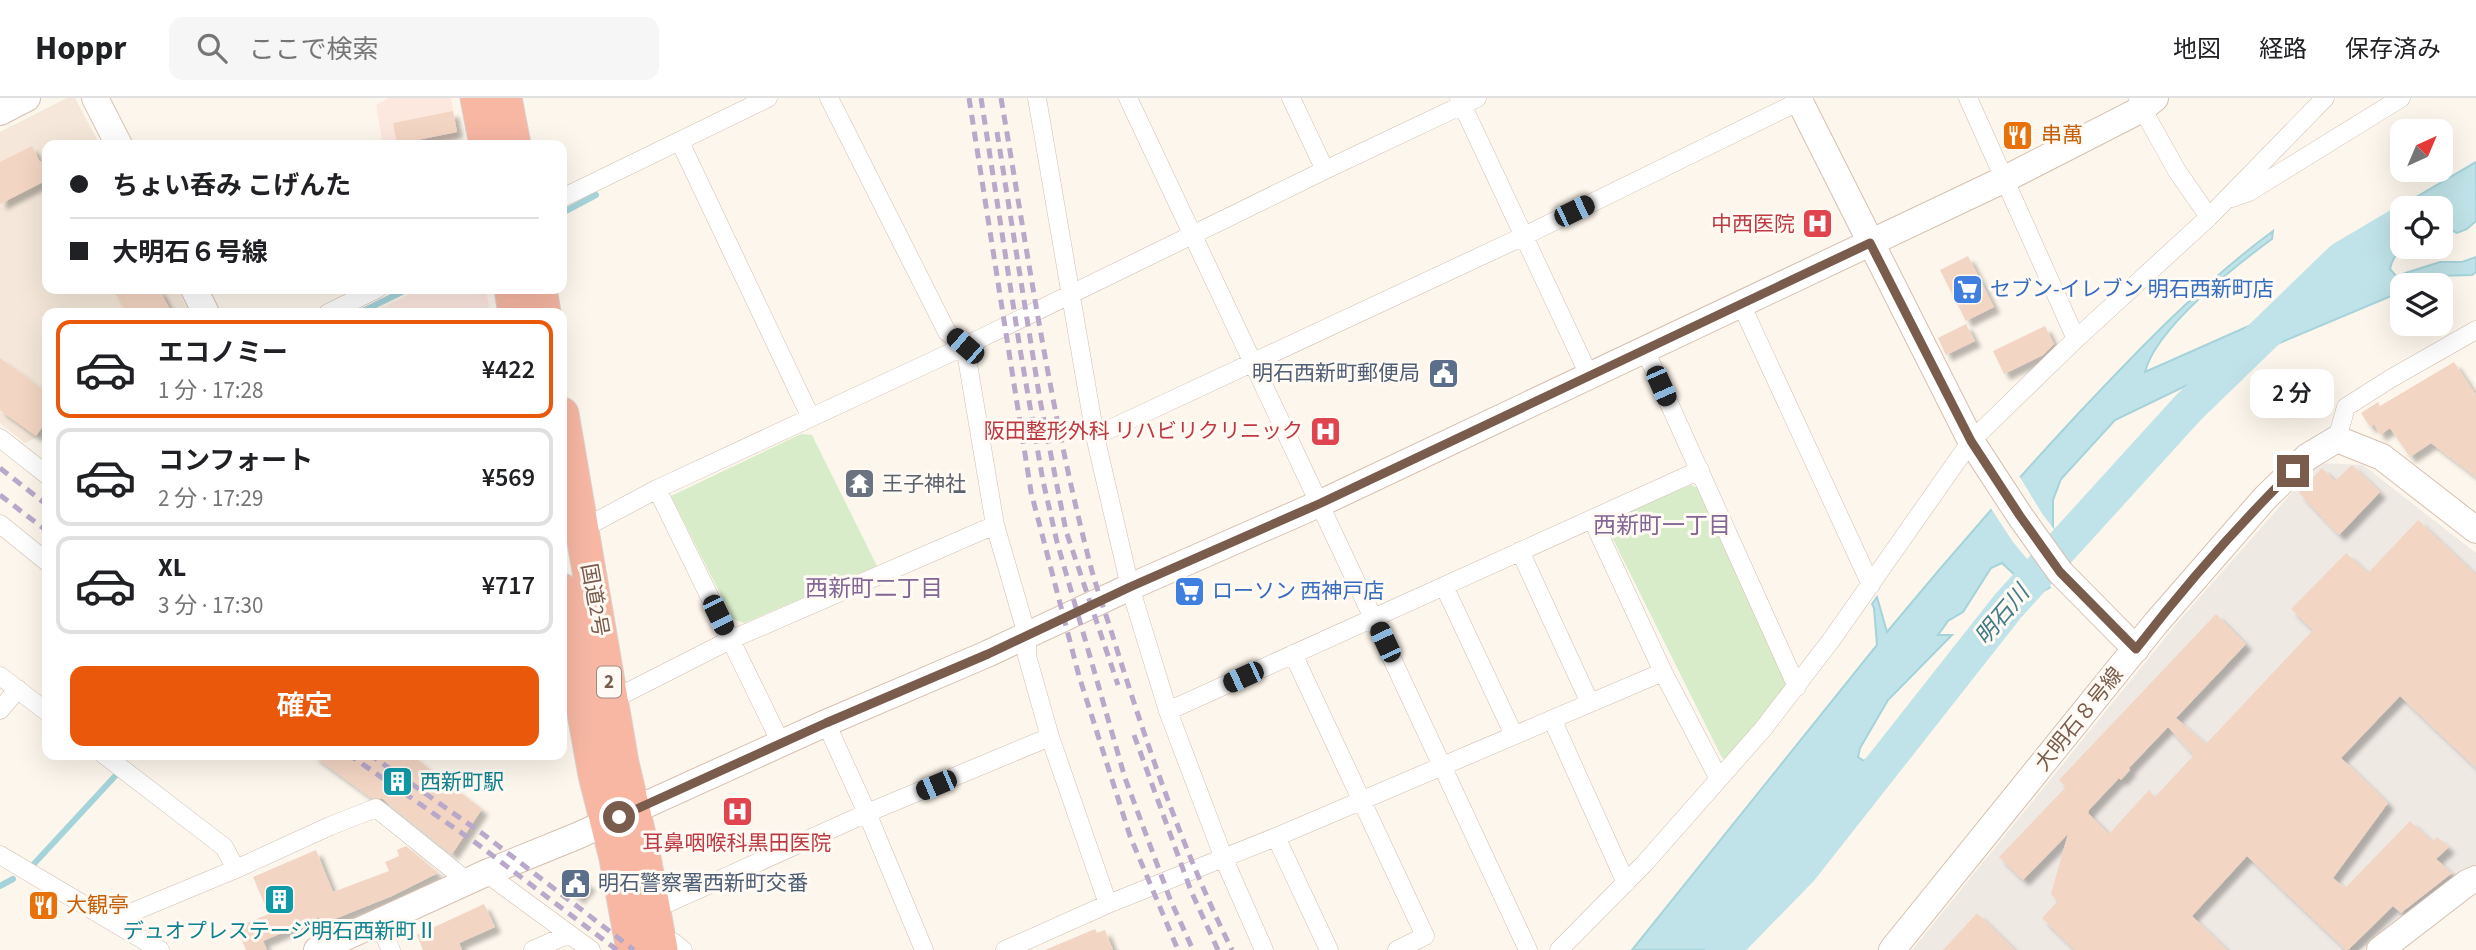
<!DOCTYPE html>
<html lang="ja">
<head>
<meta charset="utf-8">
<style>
  :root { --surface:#fff; --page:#f6f6f6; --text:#202124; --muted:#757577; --line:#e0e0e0; --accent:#ea580c }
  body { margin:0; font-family:"Source Sans 3","Noto Sans JP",sans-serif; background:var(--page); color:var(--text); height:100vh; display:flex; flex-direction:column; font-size:26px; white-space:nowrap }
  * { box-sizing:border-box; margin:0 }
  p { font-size:23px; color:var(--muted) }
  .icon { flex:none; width:38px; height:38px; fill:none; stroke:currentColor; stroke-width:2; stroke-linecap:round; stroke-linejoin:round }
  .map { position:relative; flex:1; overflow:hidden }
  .sheet { position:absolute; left:42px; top:210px; width:525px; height:452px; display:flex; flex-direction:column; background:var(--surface); border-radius:14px; box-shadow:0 7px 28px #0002 }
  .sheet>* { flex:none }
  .top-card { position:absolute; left:42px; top:42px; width:525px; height:154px; border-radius:14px; box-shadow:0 7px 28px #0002; display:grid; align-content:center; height:154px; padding:0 28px; background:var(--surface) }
  .needle { width:46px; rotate:44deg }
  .buttons { position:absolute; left:2390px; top:21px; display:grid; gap:14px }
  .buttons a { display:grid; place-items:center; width:63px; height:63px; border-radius:14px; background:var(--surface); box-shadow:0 7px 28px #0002; font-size:35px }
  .end { position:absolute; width:32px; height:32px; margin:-16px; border:9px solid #7a5c4d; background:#fff; box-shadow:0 0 0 4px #fff }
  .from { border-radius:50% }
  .bubble { position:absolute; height:49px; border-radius:14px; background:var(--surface); box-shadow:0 7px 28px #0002; font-size:23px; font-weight:600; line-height:49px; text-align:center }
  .car { position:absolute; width:21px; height:42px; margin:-21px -10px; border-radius:9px; box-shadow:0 0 5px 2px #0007; background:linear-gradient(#222 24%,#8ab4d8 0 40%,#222 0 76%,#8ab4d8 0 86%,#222 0) }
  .top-card b { display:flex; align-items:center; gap:24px; height:66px; font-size:26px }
  .top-card b+b { border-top:2px solid var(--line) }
  .top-card i { width:18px; height:18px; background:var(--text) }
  ul { padding:12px 0 0; list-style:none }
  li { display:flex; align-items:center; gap:21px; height:98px; margin:0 14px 10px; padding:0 14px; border:4px solid var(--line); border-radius:14px }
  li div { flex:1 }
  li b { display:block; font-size:26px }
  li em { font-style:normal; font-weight:600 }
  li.current { border-color:var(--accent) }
  li>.icon { width:63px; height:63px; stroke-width:1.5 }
  .action { display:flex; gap:14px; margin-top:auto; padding:14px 28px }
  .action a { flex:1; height:80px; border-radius:14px; background:var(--accent); color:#fff; font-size:28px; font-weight:600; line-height:80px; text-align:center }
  header { display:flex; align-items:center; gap:42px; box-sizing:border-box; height:98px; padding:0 35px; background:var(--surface); border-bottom:2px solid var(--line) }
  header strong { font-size:33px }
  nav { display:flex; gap:38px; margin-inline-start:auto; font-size:24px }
  .search { width:490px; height:63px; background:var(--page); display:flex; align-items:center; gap:18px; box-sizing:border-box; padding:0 24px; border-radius:14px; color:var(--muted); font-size:26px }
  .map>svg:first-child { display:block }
  .residential { fill:#f5e8da }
  .commercial { fill:#fde8e0 }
  .industrial { fill:#efe9e4 }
  .green { fill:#d8ecc9 }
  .water { fill:#bfe3e8; stroke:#a5d3da; stroke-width:2 }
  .pier { fill:#fdf6ec }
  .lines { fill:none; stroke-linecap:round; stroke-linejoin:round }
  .stream { stroke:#a5d3da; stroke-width:6 }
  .river { stroke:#bfe3e8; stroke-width:35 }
  .building { fill:#f3d5c3; fill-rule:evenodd; filter:url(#shadow) }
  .street-casing { stroke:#d1beb0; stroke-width:19 }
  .secondary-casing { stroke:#d6c0b0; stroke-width:28 }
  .highway-casing { stroke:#dad1cd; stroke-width:35 }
  .street { stroke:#fff; stroke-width:18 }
  .secondary { stroke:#fff; stroke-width:26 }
  .highway { stroke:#f7b7a3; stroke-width:33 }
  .rail { stroke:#b9a8c9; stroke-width:5; stroke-dasharray:10 7; stroke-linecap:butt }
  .route { stroke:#7a5c4d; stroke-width:9 }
  .labels { text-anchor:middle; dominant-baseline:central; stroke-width:6; stroke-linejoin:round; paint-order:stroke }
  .shield { fill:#fffaf3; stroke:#a28b7f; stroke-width:2 }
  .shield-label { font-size:19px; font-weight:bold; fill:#7a5c4d }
  .food-label { font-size:21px; fill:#c56008; stroke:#fffaf3; text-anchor:start }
  .health-label { font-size:21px; fill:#be3a42; stroke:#fffaf3; text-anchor:end }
  .shop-label { font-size:21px; fill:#366cbe; stroke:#fffaf3; text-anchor:start }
  .service-label { font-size:21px; fill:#4e5e75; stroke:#fffaf3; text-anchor:end }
  .worship-label { font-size:21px; fill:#5b616d; stroke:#fffaf3; text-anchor:start }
  .street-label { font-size:21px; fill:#7a5c4d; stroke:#fffaf3 }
  .culture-label { font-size:21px; fill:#0d838f; stroke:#fffaf3; text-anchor:start }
  .neighbourhood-label { font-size:23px; fill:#846695; stroke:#fffaf3 }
  .water-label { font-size:23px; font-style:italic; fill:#437c86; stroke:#fffaf3 }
</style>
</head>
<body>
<header>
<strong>Hoppr</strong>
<div class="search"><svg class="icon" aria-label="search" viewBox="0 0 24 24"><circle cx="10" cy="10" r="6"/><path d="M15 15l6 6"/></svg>ここで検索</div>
<nav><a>地図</a><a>経路</a><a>保存済み</a></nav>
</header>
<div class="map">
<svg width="2476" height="852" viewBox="0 0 2476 852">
  <defs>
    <filter id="shadow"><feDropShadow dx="6" dy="6" stdDeviation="2" flood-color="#0004"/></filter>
  </defs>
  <rect width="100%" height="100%" fill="#fdf6ec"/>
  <path class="residential" d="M67,0H75L100,47H47V191H177L190,215H47V334L25,345L0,325V34Z"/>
  <path class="commercial" d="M389,0H451L459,47H383L376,7Z
    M420,191H486L490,215H372Z"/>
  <path class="industrial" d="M2318,365L2363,367L2476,455V766L2359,852H1912L2178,524Z"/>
  <path class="green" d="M801,336L812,337L877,468L744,525L733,521L671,398Z
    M1691,387L1700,391L1787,587L1730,660H1722L1609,433L1613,420Z"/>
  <path class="water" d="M2476,64V123L2467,131L2457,135L2447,130L2441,133V110H2403V149H2412C2399,153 2393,157 2390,171L2396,178L2440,164H2462L2476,159V174L2472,177L2433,178L2414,187H2403V192L2391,198L2239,262L2115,322L2061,381L2053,402V429L2065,459L2064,482L2036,497L2002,465L1991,470L1963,514L1948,523L1938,537H1952L1888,602L1860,650L1858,659L1864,663L1913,623L1949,604L1951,606L1885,673L1864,688L1850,733L1836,741L1819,743L1743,852H1632L1877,547L1874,510L1872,506L1877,499L1887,534C1948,460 2011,388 2076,318C2139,251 2199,188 2273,133L2272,141C2235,168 2156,230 2145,274L2251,227L2298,213L2305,198L2396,111Z"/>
  <path class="pier" d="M2018,376L2043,417L2061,440L2068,458L2071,471L2067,484L2053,492L2013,444L1990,409Z"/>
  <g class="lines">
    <path class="stream" d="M562,115L596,97
      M359,215L408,191
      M32,768L117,676
      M0,788L13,781"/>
    <path class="river" d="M1722,852L1801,771L2008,508L2188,310L2342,161L2403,125"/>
  </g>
  <path class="building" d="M453,13L457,34L397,46L393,25Z
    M32,48L40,64L47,60V82L0,106V64Z
    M1968,158L1994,209L1966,223L1940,172Z
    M113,191H159L172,215H126Z
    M1966,226L1975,243L1946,257L1938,240Z
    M2045,228L2054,246L2043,257L2004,276L1993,253Z
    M0,260L47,295V322L36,338L0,312Z
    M2454,264L2476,297V379L2431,345L2410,359L2390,330L2380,337L2374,326L2370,329L2361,315L2378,304L2380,308Z
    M2352,367L2380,394L2339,437L2299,395L2322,370L2335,383Z
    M2418,422L2476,477V670L2400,598L2341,660L2388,705L2333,780L2345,790L2410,723L2432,744L2437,739L2449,749L2436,761L2452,775L2401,815L2393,808L2348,852H2346L2247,758L2192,818L2227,852H2075L2042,820L2058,803L2051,796L2068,736L2023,782L1999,759L2066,689L2059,682L2216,516L2246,546L2176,620L2206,646L2313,532L2291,511L2346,455L2368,475ZM2168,629L2194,657L2155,699L2149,692L2109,736L2088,715L2089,712L2119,680L2121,682L2130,672L2129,670Z
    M311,656H410L482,711L452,756L383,701L371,700Z
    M406,748L438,775L392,798L322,826L319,819L263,843L267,852H246L236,829L269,816L253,779L316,752L333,794L389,773L385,764L399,758L397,752Z
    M574,774L590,787L578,800L563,787Z
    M484,806L495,829L459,845L462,852H423L417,837Z
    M1977,815L2015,852H1943Z
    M1095,831L1097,835L1105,832L1113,852H1045Z"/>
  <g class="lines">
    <defs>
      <path id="street" d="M829,0L947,234L965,248L995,427L1027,537V558L1050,639L1108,806
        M1037,0L1095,338L1130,489L1168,613L1224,761L1264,852
        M1128,0C1261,284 1397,567 1528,852
        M1291,0L1325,72
        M1459,0L1589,277
        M1968,0L2076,241
        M2138,3L2177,73L2209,119
        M680,44L810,318
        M562,100L768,0
        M2232,100L2249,94L2401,0
        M1741,206L1871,487
        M328,215L377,191
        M1645,252L1797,589
        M1095,338L1524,138L1800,3
        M0,340L47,377
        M2337,341L2346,309L2390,281L2476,232
        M657,391L781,645
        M1592,421L1663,574L1719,681
        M0,426L47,464
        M582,431L657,391L965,248L1325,72L1477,0
        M1520,453L1590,605
        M1444,488L1514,637
        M1293,556L1425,838L1397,852
        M0,578L47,614
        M612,602L730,542L995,427
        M0,612L18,591
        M1168,613L1700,372
        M1552,621L1626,785
        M826,625L867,715L924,852
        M103,656L224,749L236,771
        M1276,739L1329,852
        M0,757L160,852
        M486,775L591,852
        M653,808L668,805L867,715L1050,639
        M111,823L236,771L330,728L376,710L467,783
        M378,825L391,852
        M659,844H673L683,852
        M533,852L569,836
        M1005,852L1108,806L1276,739L1663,574
        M1559,852L1644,766L1763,631L1832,541L1971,343L2076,241L2209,119L2325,0"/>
      <path id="secondary" d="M95,0L119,47
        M1798,0L1971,343L2020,418L2060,474L2136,551
        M0,14L27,0
        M194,191L206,215
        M317,852L486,775L577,738L826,625L987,556L1130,489L1321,405L2005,81L2142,11L2155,0
        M1892,852L2156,525L2265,400L2307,359L2337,341L2382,359L2476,432
        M2380,852L2467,785L2476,781"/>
      <path id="highway" d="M477,0L486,47
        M505,0L514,47
        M511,191L515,215
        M540,191L544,215
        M562,316L622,665L642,749L661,852
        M562,492L595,677L616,760L633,852"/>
    </defs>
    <use href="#street" class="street-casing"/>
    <use href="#secondary" class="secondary-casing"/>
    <use href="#highway" class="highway-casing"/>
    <use href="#street" class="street"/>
    <use href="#secondary" class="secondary"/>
    <use href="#highway" class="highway"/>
    <path class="rail" d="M969,0L1031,394L1079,578L1130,738L1178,852
      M981,0L1020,251L1043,383L1057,444L1125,680L1170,801L1193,852
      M1001,0C1027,151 1049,305 1087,454C1095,488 1108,521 1118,555C1150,656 1185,757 1232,852
      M997,34L1040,302L1066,433L1118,587
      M0,370L47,407
      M0,397L47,433
      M1134,637L1191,793L1218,852
      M348,656L476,745L617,852
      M369,656L483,736L634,852"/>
  </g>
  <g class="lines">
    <path class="route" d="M619,719L826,625L988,556L1130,489L1321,405L1870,145L1971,343L2020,418L2060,474L2136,551C2184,489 2237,428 2293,373"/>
  </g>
  <defs>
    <symbol id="restaurant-square" viewBox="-11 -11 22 22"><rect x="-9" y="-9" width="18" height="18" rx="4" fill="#e8710a" stroke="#fffaf3"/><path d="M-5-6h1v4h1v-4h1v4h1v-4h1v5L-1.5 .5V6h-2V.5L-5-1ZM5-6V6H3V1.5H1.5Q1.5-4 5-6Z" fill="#fff"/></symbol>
    <symbol id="hospital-square" viewBox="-11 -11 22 22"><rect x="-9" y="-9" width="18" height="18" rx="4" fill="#e0444e" stroke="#fffaf3"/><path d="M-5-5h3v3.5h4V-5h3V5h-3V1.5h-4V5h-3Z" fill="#fff"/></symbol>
    <symbol id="supermarket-square" viewBox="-11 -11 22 22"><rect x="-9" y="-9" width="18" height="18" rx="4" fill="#3f7fe0" stroke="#fffaf3"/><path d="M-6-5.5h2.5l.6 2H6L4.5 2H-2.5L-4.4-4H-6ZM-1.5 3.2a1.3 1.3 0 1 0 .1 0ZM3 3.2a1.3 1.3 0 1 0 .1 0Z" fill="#fff"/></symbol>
    <symbol id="civic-square" viewBox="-11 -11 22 22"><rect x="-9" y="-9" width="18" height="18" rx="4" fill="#5c6f8a" stroke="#fffaf3"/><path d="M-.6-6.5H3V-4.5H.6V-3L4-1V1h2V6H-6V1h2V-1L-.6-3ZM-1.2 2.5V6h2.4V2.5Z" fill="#fff"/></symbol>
    <symbol id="temple-square" viewBox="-11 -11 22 22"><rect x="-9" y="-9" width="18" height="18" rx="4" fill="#6b7280" stroke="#fffaf3"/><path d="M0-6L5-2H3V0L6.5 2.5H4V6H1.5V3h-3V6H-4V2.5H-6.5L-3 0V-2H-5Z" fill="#fff"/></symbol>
    <symbol id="building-square" viewBox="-11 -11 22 22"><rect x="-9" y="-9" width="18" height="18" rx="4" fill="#0f9aa8" stroke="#fffaf3"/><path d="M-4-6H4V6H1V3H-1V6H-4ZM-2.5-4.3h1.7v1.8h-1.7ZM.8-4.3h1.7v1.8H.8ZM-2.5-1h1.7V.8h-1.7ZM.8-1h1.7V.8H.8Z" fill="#fff"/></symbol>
  </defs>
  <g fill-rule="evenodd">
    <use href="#restaurant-square" x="2000" y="20" width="35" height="35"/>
    <use href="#hospital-square" x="1800" y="108" width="35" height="35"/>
    <use href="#supermarket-square" x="1950" y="174" width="35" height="35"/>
    <use href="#civic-square" x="1426" y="258" width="35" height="35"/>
    <use href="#hospital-square" x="1308" y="316" width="35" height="35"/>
    <use href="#temple-square" x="842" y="368" width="35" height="35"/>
    <use href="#supermarket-square" x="1172" y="476" width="35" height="35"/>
    <use href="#building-square" x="380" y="666" width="35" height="35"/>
    <use href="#hospital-square" x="720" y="696" width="35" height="35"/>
    <use href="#civic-square" x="558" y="768" width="35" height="35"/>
    <use href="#building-square" x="262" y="784" width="35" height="35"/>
    <use href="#restaurant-square" x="26" y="790" width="35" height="35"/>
  </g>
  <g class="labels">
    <rect class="shield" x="597" y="568.5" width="24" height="31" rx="5"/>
    <g class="shield-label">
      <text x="609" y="584">2</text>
    </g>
    <g class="food-label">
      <text x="2041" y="37">串萬</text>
      <text x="66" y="807">大観亭</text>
    </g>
    <g class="health-label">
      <text x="1795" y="126">中西医院</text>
      <text x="1303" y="333">阪田整形外科 リハビリクリニック</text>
      <text x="737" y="745" text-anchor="middle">耳鼻咽喉科黒田医院</text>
    </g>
    <g class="shop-label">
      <text x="1990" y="191">セブン-イレブン 明石西新町店</text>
      <text x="1212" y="493">ローソン 西神戸店</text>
    </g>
    <g class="service-label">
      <text x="1420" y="275">明石西新町郵便局</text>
      <text x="598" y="785" text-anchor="start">明石警察署西新町交番</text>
    </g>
    <g class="worship-label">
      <text x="882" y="386">王子神社</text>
    </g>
    <g class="street-label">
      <text transform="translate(595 502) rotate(80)">国道2号</text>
      <text transform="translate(2079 621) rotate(-51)">大明石８号線</text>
    </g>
    <g class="culture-label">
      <text x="420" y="684">西新町駅</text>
      <text x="280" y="833" text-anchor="middle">デュオプレステージ明石西新町Ⅱ</text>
    </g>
    <g class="neighbourhood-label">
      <text x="1662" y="427">西新町一丁目</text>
      <text x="874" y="490">西新町二丁目</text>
    </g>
    <g class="water-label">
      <text transform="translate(2002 517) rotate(-50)">明石川</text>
    </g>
  </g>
</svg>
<div class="buttons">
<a><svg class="needle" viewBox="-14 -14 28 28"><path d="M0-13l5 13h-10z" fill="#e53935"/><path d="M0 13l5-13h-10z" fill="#757577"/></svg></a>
<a><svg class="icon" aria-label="locate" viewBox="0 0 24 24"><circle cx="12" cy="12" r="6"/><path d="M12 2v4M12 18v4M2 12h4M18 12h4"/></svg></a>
<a><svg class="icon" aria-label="layers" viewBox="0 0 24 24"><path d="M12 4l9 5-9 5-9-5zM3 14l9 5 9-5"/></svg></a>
</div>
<i class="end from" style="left:619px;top:719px"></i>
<i class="end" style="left:2293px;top:373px"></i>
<div class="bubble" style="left:2250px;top:271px;width:84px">2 分</div>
<i class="car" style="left:1574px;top:113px;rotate:64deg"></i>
<i class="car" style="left:965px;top:248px;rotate:311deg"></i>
<i class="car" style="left:1661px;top:288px;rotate:156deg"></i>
<i class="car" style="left:718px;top:517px;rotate:154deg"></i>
<i class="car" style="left:1385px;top:544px;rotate:335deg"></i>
<i class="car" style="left:1243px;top:579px;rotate:245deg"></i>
<i class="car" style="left:936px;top:687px;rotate:247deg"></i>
<div class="top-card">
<b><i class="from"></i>ちょい呑み こげんた</b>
<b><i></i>大明石６号線</b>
</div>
<section class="sheet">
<ul>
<li class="current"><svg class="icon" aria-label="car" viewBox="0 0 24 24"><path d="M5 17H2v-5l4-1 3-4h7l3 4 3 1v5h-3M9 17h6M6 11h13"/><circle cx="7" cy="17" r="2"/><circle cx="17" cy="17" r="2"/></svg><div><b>エコノミー</b><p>1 分 · 17:28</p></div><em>¥422</em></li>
<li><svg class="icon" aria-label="car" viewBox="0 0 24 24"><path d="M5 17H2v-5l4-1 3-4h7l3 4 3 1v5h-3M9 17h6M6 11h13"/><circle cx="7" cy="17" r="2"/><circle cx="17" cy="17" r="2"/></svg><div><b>コンフォート</b><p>2 分 · 17:29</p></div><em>¥569</em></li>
<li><svg class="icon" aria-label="car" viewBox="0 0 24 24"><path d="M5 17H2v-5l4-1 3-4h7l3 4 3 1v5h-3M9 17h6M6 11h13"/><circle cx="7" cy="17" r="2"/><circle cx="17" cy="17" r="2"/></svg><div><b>XL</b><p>3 分 · 17:30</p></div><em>¥717</em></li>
</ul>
<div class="action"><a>確定</a></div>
</section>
</div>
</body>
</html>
